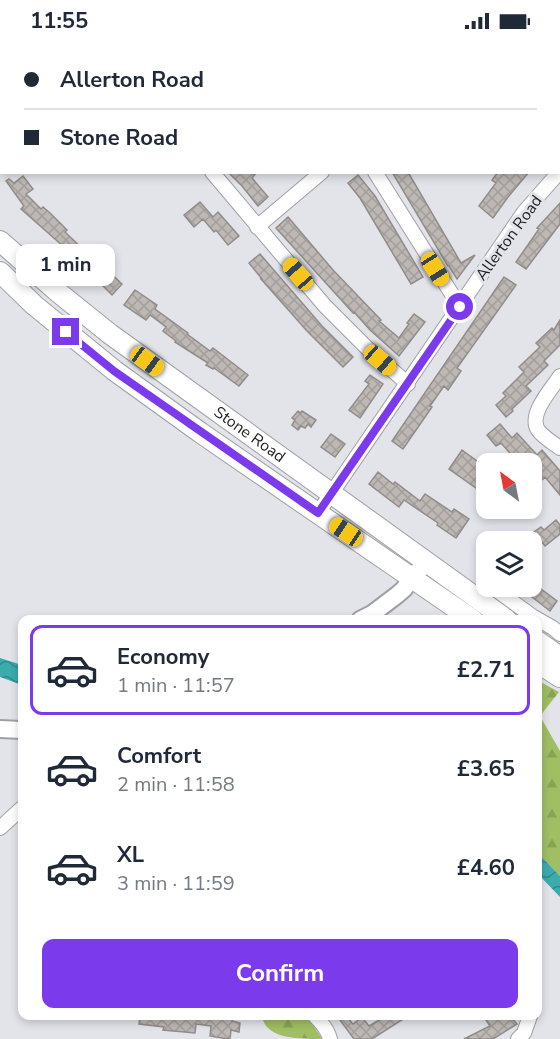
<!DOCTYPE html>
<html lang="en">
<head>
<meta charset="utf-8">
<style>
  :root { --surface:#fff; --page:#f2f2f3; --text:#1f2937; --muted:#747a83; --line:#e0e1e3; --accent:#7c3aed }
  body { margin:0; font-family:"Nunito Sans",sans-serif; background:var(--page); color:var(--text); height:100vh; display:flex; flex-direction:column; font-size:22px; white-space:nowrap }
  * { box-sizing:border-box; margin:0 }
  p { font-size:20px; color:var(--muted) }
  .icon { flex:none; width:33px; height:33px; fill:none; stroke:currentColor; stroke-width:2; stroke-linecap:round; stroke-linejoin:round }
  .map { position:relative; flex:1; overflow:hidden }
  .drawer { position:absolute; left:18px; top:573px; width:524px; height:405px; display:flex; flex-direction:column; background:var(--surface); border-radius:12px; box-shadow:0 3px 9px #0003 }
  .drawer>* { flex:none }
  .guide { position:absolute; left:0px; top:0px; width:561px; height:132px; box-shadow:0 3px 9px #0003; display:grid; align-content:center; height:132px; padding:0 24px; background:var(--surface) }
  .needle { width:39px; rotate:328deg }
  .tools { position:absolute; left:476px; top:411px; display:grid; gap:12px }
  .tools a { display:grid; place-items:center; width:66px; height:66px; border-radius:12px; background:var(--surface); box-shadow:0 3px 9px #0003; font-size:30px }
  .end { position:absolute; width:27px; height:27px; margin:-14px; border:8px solid #7c3aed; background:#fff; box-shadow:0 0 0 3px #fff }
  .from { border-radius:50% }
  .bubble { position:absolute; height:42px; border-radius:12px; background:var(--surface); box-shadow:0 3px 9px #0003; font-size:20px; font-weight:700; line-height:42px; text-align:center }
  .car { position:absolute; width:18px; height:36px; margin:-18px -9px; border-radius:8px; box-shadow:0 0 4px 2px #0007; background:linear-gradient(#f5c518 24%,#345 0 40%,#f5c518 0 76%,#345 0 86%,#f5c518 0) }
  .guide b { display:flex; align-items:center; gap:21px; height:57px; font-size:22px }
  .guide b+b { border-top:2px solid var(--line) }
  .guide i { width:15px; height:15px; background:var(--text) }
  ul { padding:10px 0 0; list-style:none }
  li { display:flex; align-items:center; gap:18px; height:90px; margin:0 12px 9px; padding:0 12px; border:3px solid transparent; border-radius:12px }
  li div { flex:1 }
  li b { display:block; font-size:22px }
  li em { font-style:normal; font-weight:700 }
  li.selected { border-color:var(--accent) }
  li>.icon { width:54px; height:54px; stroke-width:1.5 }
  .primary-button { display:flex; gap:12px; margin-top:auto; padding:12px 24px }
  .primary-button a { flex:1; height:69px; border-radius:12px; background:var(--accent); color:#fff; font-size:24px; font-weight:700; line-height:69px; text-align:center }
  .status { display:flex; justify-content:space-between; align-items:center; height:42px; padding:0 30px; background:var(--surface); direction:ltr }
  .status svg { height:16px; fill:currentColor }
  .map>svg:first-child { display:block }
  .forest { fill:url(#forest-firs) }
  .water { fill:url(#water-waves) }
  .building { fill:url(#building-cross-hatch); stroke:#918c89; stroke-width:1.5 }
  .lines { fill:none; stroke-linecap:round; stroke-linejoin:round }
  .minor-casing { stroke:#9ea0a5; stroke-width:16 }
  .major-casing { stroke:#9ea0a5; stroke-width:20 }
  .highway-casing { stroke:#9ea0a5; stroke-width:22 }
  .minor { stroke:#fff; stroke-width:14 }
  .major { stroke:#fff; stroke-width:16 }
  .highway { stroke:#fff; stroke-width:20 }
  .route { stroke:#7c3aed; stroke-width:8 }
  .labels { text-anchor:middle; dominant-baseline:central; stroke-width:6; stroke-linejoin:round; paint-order:stroke }
  .street-label { font-size:16px; fill:#1f2022; stroke:#e2e4ea }
</style>
</head>
<body>
<div class="status"><b>11:55</b><svg viewBox="0 0 49 12"><path d="M0 12V9h3v3zM5 12V6h3v6zM10 12V3h3v9zM15 12V0h3v12zM26 1h20v11H26zM47 4h2v5h-2z"/></svg></div>
<div class="map">
<svg width="560" height="997" viewBox="0 0 560 997">
  <defs>
    <pattern id="forest-firs" width="22" height="20" patternUnits="userSpaceOnUse" patternTransform="scale(1.5)"><rect width="22" height="20" fill="#a0be63"/><path d="M5 1l3.5 6h-7zM16 11l3.5 6h-7z" fill="#89a356"/></pattern>
    <pattern id="water-waves" width="16" height="10" patternUnits="userSpaceOnUse" patternTransform="scale(1.5)"><rect width="16" height="10" fill="#3babad"/><path d="M0 5q4-4 8 0t8 0" fill="none" stroke="#318b8c"/></pattern>
    <pattern id="building-cross-hatch" width="8" height="8" patternUnits="userSpaceOnUse" patternTransform="scale(1.5)"><rect width="8" height="8" fill="#beb8b5"/><path d="M0 0l8 8M0 8l8-8" fill="none" stroke="#a39e9b"/></pattern>
  </defs>
  <rect width="100%" height="100%" fill="#e2e4ea"/>
  <path class="forest" d="M537,638L559,650L540,674L560,709V834L537,810Z
    M262,974H306L310,978L322,997C299,997 265,997 262,974Z"/>
  <path class="water" d="M0,616L22,623V643L0,635Z
    M537,810L560,834V855L537,831Z"/>
  <path class="building" d="M228,130H257L252,136L268,155L258,164L242,144Z
    M392,130H408L461,221L475,213L457,237L449,224H448Z
    M498,130H529L508,155L493,176L479,164L496,141L492,138Z
    M358,133L375,154L423,235L411,242L360,156L348,141Z
    M23,134L33,147L26,152L41,167L43,165L50,171L67,188L65,190L88,212L92,208L94,211L98,206L109,216L102,223L122,242L112,253L103,244L106,240L77,215L73,218L62,207L64,205L21,167L24,164L6,139L9,137L14,141Z
    M200,160L213,175L218,170L239,194L228,203L216,188L214,190L203,177L194,185L184,173Z
    M560,161V182L526,227L516,220L539,187L537,186Z
    M288,175L333,228L381,278L379,279L399,296L409,282L407,281L414,272L425,280L399,314L370,288L354,270L353,271L276,186Z
    M260,212L322,284L353,315L343,325L307,289L261,237H262L249,221Z
    M504,235L516,243L457,326L461,329L448,348L444,344L430,364L432,365L403,407L392,399Z
    M135,248L157,263L155,267L188,291L187,292L210,309L213,306L248,333L239,344L214,326L213,327L206,323L208,321L175,300L176,299L163,289L166,285L150,273L146,278L124,263Z
    M560,278V303L544,319L548,323L526,344L531,349L512,367L513,369L506,375L496,363L506,354L503,351L524,330L519,325L540,305L536,301L552,286L554,288Z
    M370,333L383,342L360,376L349,368L369,342L365,339Z
    M298,369L300,371L302,369L316,378L311,385L308,382L305,386L301,384L298,388L292,383L295,378L292,376Z
    M500,382L512,396L517,391L537,413L542,408L560,429V453L545,435L542,438L531,425V422H528L523,416L518,420L501,401L496,404L487,393Z
    M331,392L345,402L335,415L321,405Z
    M462,408L485,425L481,430L486,433V453L449,427Z
    M378,430L393,442L395,440L420,459L425,452L452,470L454,467L469,477L456,496L437,483L438,481L404,458L399,465L369,442Z
    M556,478L560,483V492L545,504L534,490L541,485L544,488Z
    M518,544H535L540,548L541,547L557,559L550,569Z
    M140,974H224L233,975L232,979L240,981L239,990L231,988L230,997H228L210,994L211,984L196,982L195,991L163,988L164,985L139,982Z
    M337,974H346L353,982L362,975L369,984L386,974H408L372,997H354Z
    M492,974H510L517,982L493,997H464L490,984L486,978Z"/>
  <g class="lines">
    <defs>
      <path id="minor" d="M34,0L35,2
        M120,0L121,2
        M252,2L255,0
        M212,130L325,264L367,306L408,342
        M375,130L460,265
        M257,185L322,130
        M560,334C551,348 528,372 538,388C543,395 553,401 560,406
        M318,471L524,170L554,136L560,131
        M491,544L532,574L553,586L560,592
        M0,786L22,766
        M315,974C321,980 328,988 330,997
        M518,997L524,991L530,974"/>
      <path id="major" d="M360,578L372,572L397,553L404,547L412,535L427,520
        M0,687L22,688"/>
      <g id="highway">
        <path id="s1" d="M0,199L59,251L110,292L507,578"/>
        <path d="M0,230L34,263L115,329L201,391L473,578"/>
        <path d="M537,599L560,615"/>
        <path d="M537,620L560,635"/>
      </g>
    </defs>
    <use href="#minor" class="minor-casing"/>
    <use href="#major" class="major-casing"/>
    <use href="#highway" class="highway-casing"/>
    <use href="#minor" class="minor"/>
    <use href="#major" class="major"/>
    <use href="#highway" class="highway"/>
  </g>
  <g class="lines">
    <path class="route" d="M66,290L114,329L318,471L460,265"/>
  </g>
  <g class="labels">
    <g class="street-label">
      <text transform="translate(509 196) rotate(-54)">Allerton Road</text>
      <text stroke="none"><textPath href="#s1" startOffset="316">Stone Road</textPath></text>
    </g>
  </g>
</svg>
<div class="tools">
<a><svg class="needle" viewBox="-14 -14 28 28"><path d="M0-13l5 13h-10z" fill="#e53935"/><path d="M0 13l5-13h-10z" fill="#747a83"/></svg></a>
<a><svg class="icon" aria-label="layers" viewBox="0 0 24 24"><path d="M12 4l9 5-9 5-9-5zM3 14l9 5 9-5"/></svg></a>
</div>
<i class="end from" style="left:460px;top:265px"></i>
<i class="end" style="left:66px;top:290px"></i>
<div class="bubble" style="left:16px;top:202px;width:99px">1 min</div>
<i class="car" style="left:435px;top:227px;rotate:148deg"></i>
<i class="car" style="left:298px;top:232px;rotate:319deg"></i>
<i class="car" style="left:380px;top:318px;rotate:131deg"></i>
<i class="car" style="left:147px;top:319px;rotate:126deg"></i>
<i class="car" style="left:346px;top:490px;rotate:304deg"></i>
<div class="guide">
<b><i class="from"></i>Allerton Road</b>
<b><i></i>Stone Road</b>
</div>
<section class="drawer">
<ul>
<li class="selected"><svg class="icon" aria-label="car" viewBox="0 0 24 24"><path d="M5 17H2v-5l4-1 3-4h7l3 4 3 1v5h-3M9 17h6M6 11h13"/><circle cx="7" cy="17" r="2"/><circle cx="17" cy="17" r="2"/></svg><div><b>Economy</b><p>1 min · 11:57</p></div><em>£2.71</em></li>
<li><svg class="icon" aria-label="car" viewBox="0 0 24 24"><path d="M5 17H2v-5l4-1 3-4h7l3 4 3 1v5h-3M9 17h6M6 11h13"/><circle cx="7" cy="17" r="2"/><circle cx="17" cy="17" r="2"/></svg><div><b>Comfort</b><p>2 min · 11:58</p></div><em>£3.65</em></li>
<li><svg class="icon" aria-label="car" viewBox="0 0 24 24"><path d="M5 17H2v-5l4-1 3-4h7l3 4 3 1v5h-3M9 17h6M6 11h13"/><circle cx="7" cy="17" r="2"/><circle cx="17" cy="17" r="2"/></svg><div><b>XL</b><p>3 min · 11:59</p></div><em>£4.60</em></li>
</ul>
<div class="primary-button"><a>Confirm</a></div>
</section>
</div>
</body>
</html>
